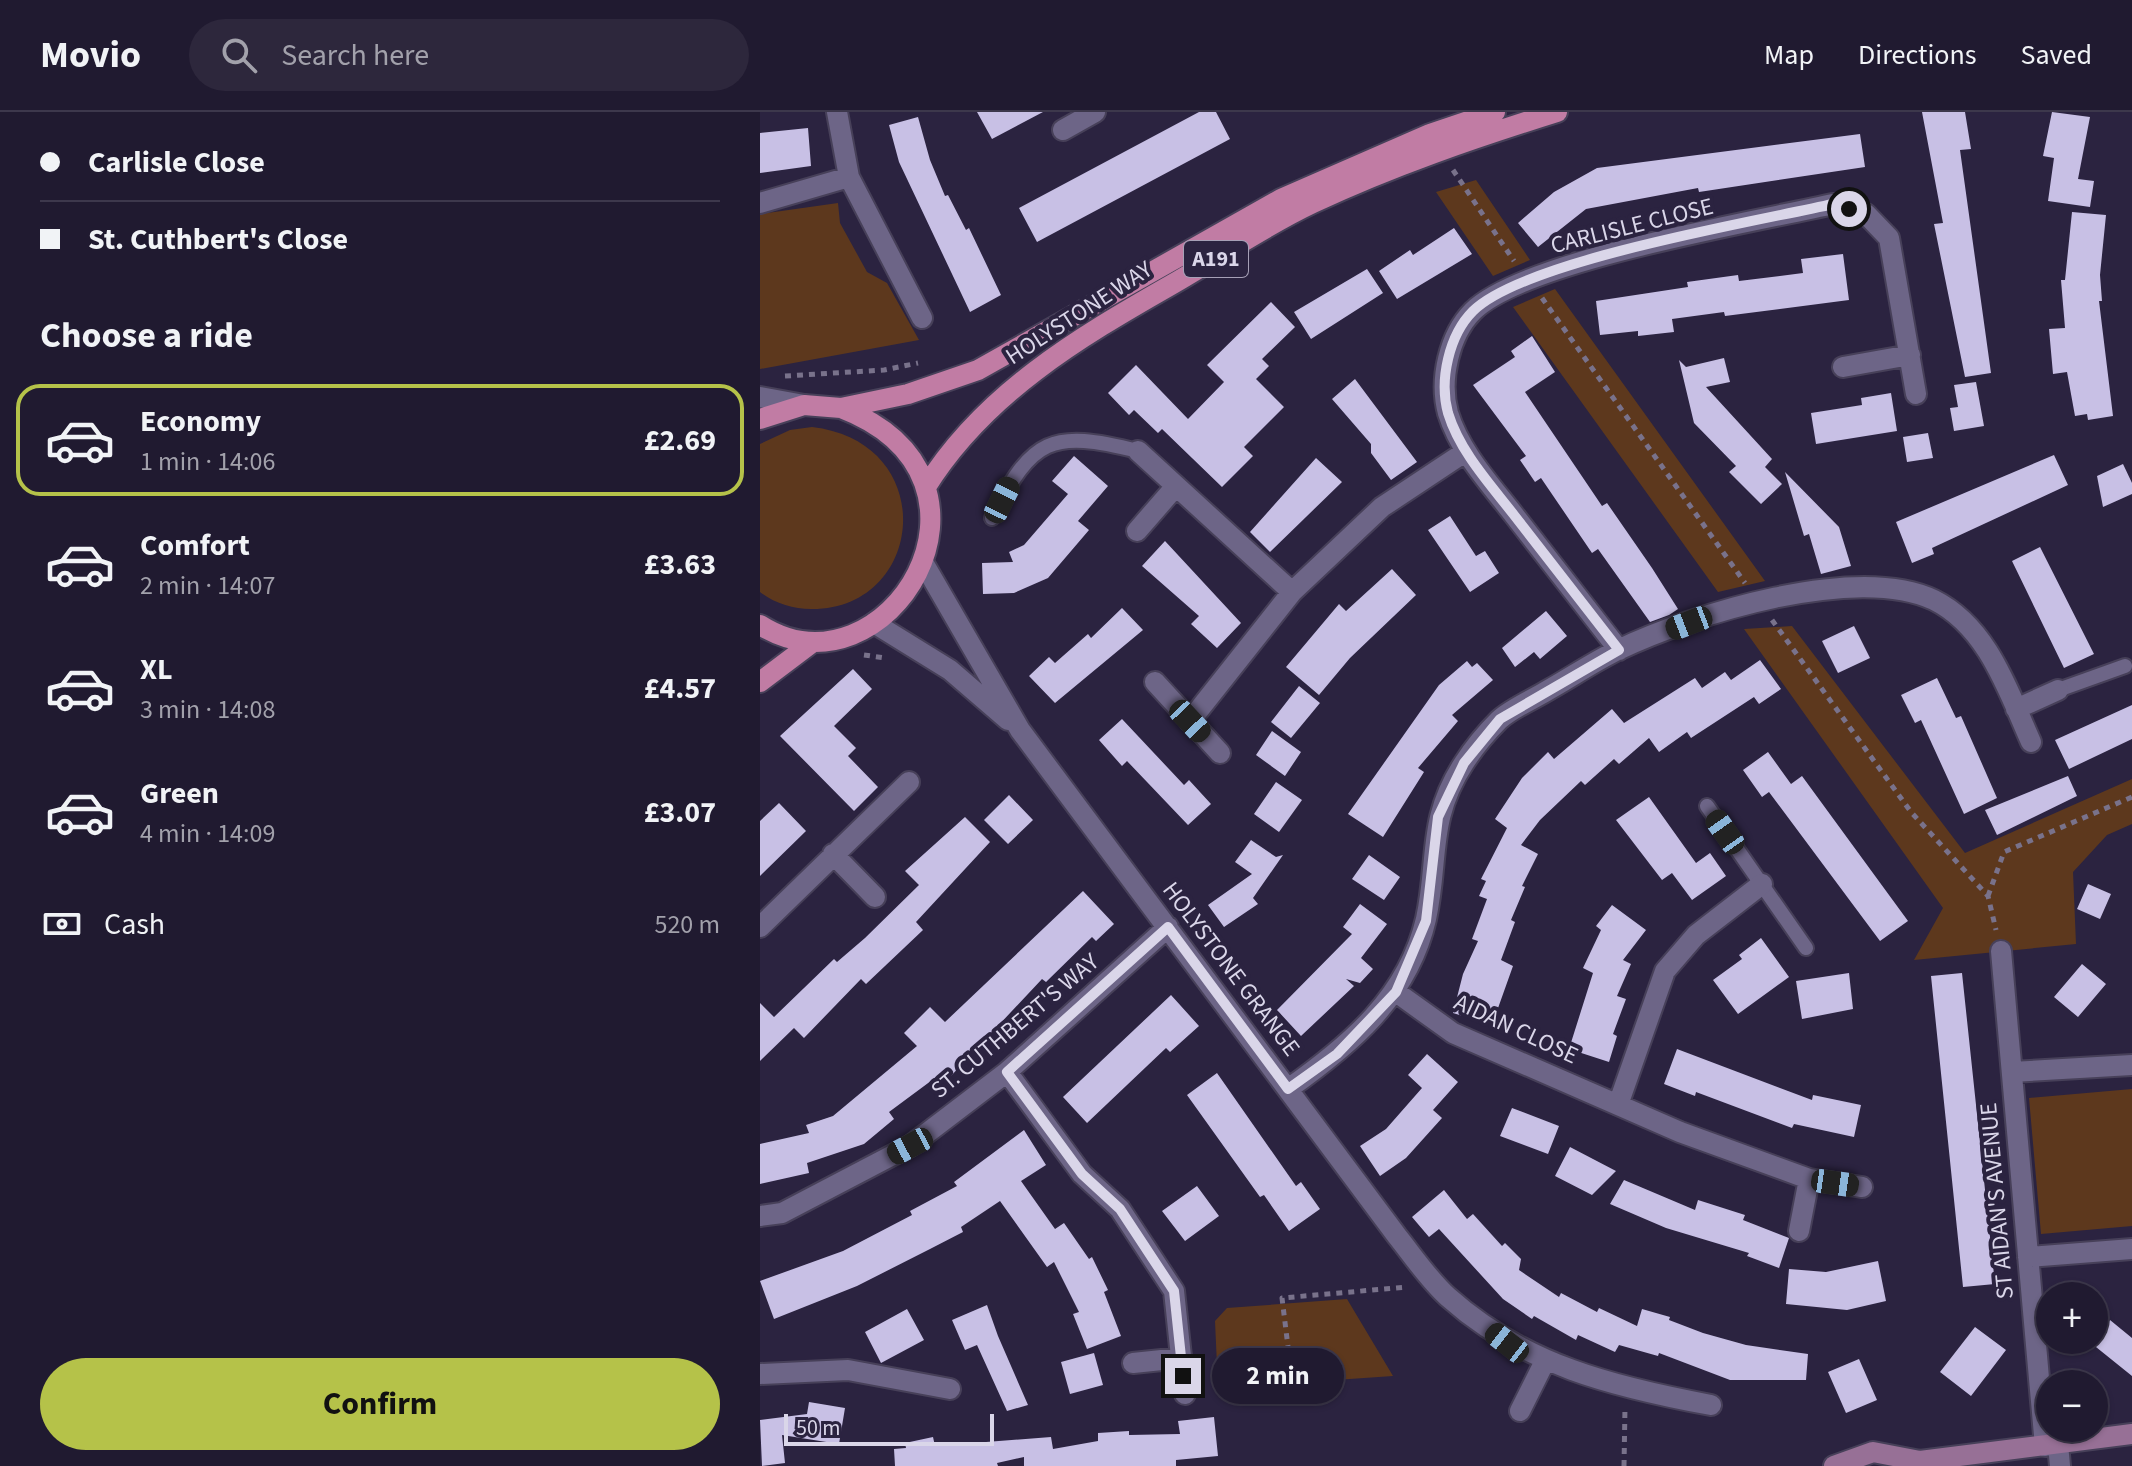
<!DOCTYPE html>
<html lang="en">
<head>
<meta charset="utf-8">
<style>
  :root { --surface:#201a30; --page:#2d273c; --text:#f1f3f6; --muted:#a2a1ab; --line:#3d384c; --accent:#b5c249 }
  body { margin:0; font-family:"Source Sans 3",sans-serif; background:var(--page); color:var(--text); height:100vh; display:flex; flex-direction:column; font-size:30px; white-space:nowrap }
  * { box-sizing:border-box; margin:0 }
  p { font-size:26px; color:var(--muted) }
  .icon { flex:none; width:44px; height:44px; fill:none; stroke:currentColor; stroke-width:2; stroke-linecap:round; stroke-linejoin:round }
  .map { position:relative; flex:1; overflow:hidden }
  .side { display:flex; flex-direction:column; background:var(--surface); width:760px }
  .side>* { flex:none }
  .guide { display:grid; align-content:center; height:176px; padding:0 40px; background:var(--surface) }
  .controls { position:absolute; left:1276px; top:1170px; display:grid; gap:16px }
  .controls a { display:grid; place-items:center; width:72px; height:72px; border-radius:50%; background:var(--surface); box-shadow:0 2px 6px #0004,0 0 0 2px var(--line); font-size:40px }
  .scale { position:absolute; left:24px; bottom:20px; width:210px; box-sizing:border-box; padding-left:8px; border:4px solid #dad6e9; border-top:0; font-size:22px; line-height:28px; white-space:nowrap; color:#dad6e9; -webkit-text-stroke:6px #2b2340; paint-order:stroke }
  .end { position:absolute; width:36px; height:36px; margin:-18px; border:10px solid #dad6e9; background:#111; box-shadow:0 0 0 4px #111 }
  .from { border-radius:50% }
  .bubble { position:absolute; height:56px; border-radius:28px; background:var(--surface); box-shadow:0 2px 6px #0004,0 0 0 2px var(--line); font-size:26px; font-weight:700; line-height:56px; text-align:center }
  .car { position:absolute; width:24px; height:48px; margin:-24px -12px; border-radius:10px; box-shadow:0 0 6px 2px #0007; background:linear-gradient(#222 24%,#8ab4d8 0 40%,#222 0 76%,#8ab4d8 0 86%,#222 0) }
  .guide b { display:flex; align-items:center; gap:28px; height:76px; font-size:30px }
  .guide b+b { border-top:2px solid var(--line) }
  .guide i { width:20px; height:20px; background:var(--text) }
  ul { padding:0; list-style:none }
  li { display:flex; align-items:center; gap:24px; height:112px; margin:0 16px 12px; padding:0 24px; border:4px solid transparent; border-radius:24px }
  li div { flex:1 }
  li b { display:block; font-size:30px }
  li em { font-style:normal; font-weight:700 }
  li.selected { border-color:var(--accent) }
  li>.icon { width:72px; height:72px; stroke-width:1.5 }
  h2 { padding:0 40px; font-size:36px; line-height:96px }
  .pay { display:flex; align-items:center; gap:20px; height:88px; padding:0 40px; font-size:30px }
  .pay p { margin-inline-start:auto }
  .action { display:flex; gap:16px; margin-top:auto; padding:16px 40px }
  .action a { flex:1; height:92px; border-radius:48px; background:var(--accent); color:#111; font-size:32px; font-weight:700; line-height:92px; text-align:center }
  header { display:flex; align-items:center; gap:48px; box-sizing:border-box; height:112px; padding:0 40px; background:var(--surface); border-bottom:2px solid var(--line) }
  header strong { font-size:38px }
  nav { display:flex; gap:44px; margin-inline-start:auto; font-size:28px }
  .search { width:560px; height:72px; background:var(--page); display:flex; align-items:center; gap:20px; box-sizing:border-box; padding:0 28px; border-radius:44px; color:var(--muted); font-size:30px }
  main { display:flex; flex:1; min-height:0 }
  .map>svg:first-child { display:block }
  .green { fill:#5d381d }
  .building { fill:#c8c0e5 }
  .lines { fill:none; stroke-linecap:round; stroke-linejoin:round }
  .lane-casing { stroke:#474059; stroke-width:18 }
  .street-casing { stroke:#474059; stroke-width:24 }
  .secondary-casing { stroke:#474059; stroke-width:24 }
  .primary-casing { stroke:#474059; stroke-width:24 }
  .path { stroke:#79728b; stroke-width:5; stroke-dasharray:6 6; stroke-linecap:butt }
  .lane { stroke:#6d6587; stroke-width:14 }
  .street { stroke:#6d6587; stroke-width:20 }
  .secondary { stroke:#977096; stroke-width:20 }
  .primary { stroke:#c17ca4; stroke-width:20 }
  .route { stroke:#dad6e9; stroke-width:10 }
  .labels { text-anchor:middle; dominant-baseline:central; stroke-width:8; stroke-linejoin:round; paint-order:stroke }
  .shield { fill:#2b2340; stroke:#a6a0b6; stroke-width:2 }
  .shield-label { font-size:22px; font-weight:bold; fill:#dad6e9 }
  .street-label { font-size:24px; fill:#dad6e9; stroke:#2b2340 }
</style>
</head>
<body>
<header>
<strong>Movio</strong>
<div class="search"><svg class="icon" aria-label="search" viewBox="0 0 24 24"><circle cx="10" cy="10" r="6"/><path d="M15 15l6 6"/></svg>Search here</div>
<nav><a>Map</a><a>Directions</a><a>Saved</a></nav>
</header>
<main>
<section class="side">
<div class="guide">
<b><i class="from"></i>Carlisle Close</b>
<b><i></i>St. Cuthbert's Close</b>
</div>
<h2>Choose a ride</h2>
<ul>
<li class="selected"><svg class="icon" aria-label="car" viewBox="0 0 24 24"><path d="M5 17H2v-5l4-1 3-4h7l3 4 3 1v5h-3M9 17h6M6 11h13"/><circle cx="7" cy="17" r="2"/><circle cx="17" cy="17" r="2"/></svg><div><b>Economy</b><p>1 min · 14:06</p></div><em>£2.69</em></li>
<li><svg class="icon" aria-label="car" viewBox="0 0 24 24"><path d="M5 17H2v-5l4-1 3-4h7l3 4 3 1v5h-3M9 17h6M6 11h13"/><circle cx="7" cy="17" r="2"/><circle cx="17" cy="17" r="2"/></svg><div><b>Comfort</b><p>2 min · 14:07</p></div><em>£3.63</em></li>
<li><svg class="icon" aria-label="car" viewBox="0 0 24 24"><path d="M5 17H2v-5l4-1 3-4h7l3 4 3 1v5h-3M9 17h6M6 11h13"/><circle cx="7" cy="17" r="2"/><circle cx="17" cy="17" r="2"/></svg><div><b>XL</b><p>3 min · 14:08</p></div><em>£4.57</em></li>
<li><svg class="icon" aria-label="car" viewBox="0 0 24 24"><path d="M5 17H2v-5l4-1 3-4h7l3 4 3 1v5h-3M9 17h6M6 11h13"/><circle cx="7" cy="17" r="2"/><circle cx="17" cy="17" r="2"/></svg><div><b>Green</b><p>4 min · 14:09</p></div><em>£3.07</em></li>
</ul>
<div class="pay"><svg class="icon" aria-label="cash" viewBox="0 0 24 24"><path d="M3 7h18v10H3z"/><circle cx="12" cy="12" r="2"/></svg>Cash<p>520 m</p></div>
<div class="action"><a>Confirm</a></div>
</section>
<div class="map">
<svg width="1372" height="1354" viewBox="0 0 1372 1354">
  <rect width="100%" height="100%" fill="#2b2340"/>
  <path class="green" d="M716,68L770,148L733,164L676,80Z
    M78,91L80,111L107,160L127,171L159,228L0,257V102Z
    M795,177L1005,469L958,480L753,195Z
    M52,315C181,330 166,498 51,497C33,497 14,491 0,480V332L30,318Z
    M1032,514L1205,741L1372,667V712L1347,723L1313,760L1316,832L1154,848L1183,796L984,517Z
    M1372,977V1114L1281,1122L1269,986Z
    M587,1187L633,1264L458,1276L455,1209L467,1196Z"/>
  <path class="building" d="M217,0H283L232,27Z
    M439,0H456L470,27L277,130L259,96Z
    M1162,0H1205L1211,37L1200,38L1231,261L1205,265L1174,112L1183,111Z
    M1292,0L1330,5L1318,67L1334,69L1330,95L1288,89L1294,46L1283,44Z
    M158,5L170,48L185,84L188,83L206,118L209,116L241,183L210,200L139,50L129,13Z
    M48,16L51,54L0,61V21Z
    M1100,22L1105,55L939,80L938,76L826,97L778,135L758,111L794,80L837,56Z
    M1312,100L1346,103L1340,163L1342,189H1339L1353,304L1328,308L1327,302L1315,304L1307,260L1293,262L1289,217L1305,216L1301,168H1305Z
    M694,116L712,142L637,187L619,159L650,138L653,143Z
    M1083,142L1089,188L965,204L964,200L912,207L914,220L878,224V219L840,223L836,189L928,175L927,170L978,163L979,169L1043,161L1041,147Z
    M607,157L623,181L551,227L534,200Z
    M511,190L535,215L502,247L509,254L496,267L524,295L484,335L493,344L462,375L402,317L398,321L374,298L369,303L348,281L376,253L428,307L464,270L447,253Z
    M772,224L795,260L765,280L842,394L847,391L892,456L918,497L909,503L890,510L838,437L832,441L781,366L775,370L760,348L766,344L713,273L755,245L751,239Z
    M964,246L970,270L946,275L1012,347L1005,355L1022,372L1001,392L969,360L976,354L934,311L919,248L926,255Z
    M595,267L657,350L631,368L611,341V332L572,287Z
    M1216,270L1224,314L1194,319L1190,296L1198,295L1194,273Z
    M1131,281L1137,319L1056,332L1051,301L1102,293L1101,286Z
    M1168,321L1173,346L1147,350L1143,325Z
    M1294,343L1308,373L1172,436L1174,442L1152,451L1136,410Z
    M314,344L348,374L318,409L329,418L288,466L254,481L223,482L222,451L253,450L249,440L264,433L308,382L292,369Z
    M556,346L582,370L510,440L490,420Z
    M1363,352L1372,371V382L1343,395L1337,364Z
    M1025,360L1079,415L1091,454L1061,462L1049,422L1044,424Z
    M690,404L716,444L725,439L739,461L710,480L668,418Z
    M405,429L481,511L457,536L431,512L439,504L382,454Z
    M1280,435L1334,542L1304,556L1252,449Z
    M632,457L656,483L590,546L559,583L526,555L579,492L586,499Z
    M362,496L383,518L295,591L269,564L289,545L295,551L328,522L331,526Z
    M786,499L807,524L780,547L774,540L755,555L742,536Z
    M1094,514L1110,546L1078,561L1062,529Z
    M1000,548L1021,577L999,592L994,585L931,626L927,620L899,640L889,626L859,652L854,647L825,673L821,669L780,708L761,733L778,742L762,774L765,775L751,808L755,810L741,848L753,854L732,913L693,901L703,862L718,829L712,827L727,787L719,784L726,769L721,767L747,716L735,707L762,666L788,640L794,647L852,597L864,611L935,566L942,576L965,560L971,568Z
    M707,549L712,555L717,551L733,568L692,603L698,609L658,656L664,660L623,725L588,702L679,573Z
    M93,557L112,577L74,614L96,636L88,644L118,675L94,699L20,624Z
    M1177,566L1196,606L1201,604L1237,686L1204,702L1161,608L1155,611L1141,583Z
    M539,574L560,591L531,626L511,610Z
    M1372,593V627L1309,657L1295,628Z
    M362,607L424,673L429,668L451,692L428,713L367,649L362,654L339,628Z
    M512,619L541,640L525,664L496,643Z
    M1008,640L1031,672L1042,664L1148,809L1120,829L1009,680L1002,685L983,658Z
    M1308,664L1317,684L1237,723L1225,698Z
    M516,670L542,688L519,720L494,702Z
    M249,683L273,708L248,732L224,708Z
    M889,685L936,751L950,741L966,764L932,788L912,761L902,768L856,708Z
    M19,691L46,719L0,764V709Z
    M205,705L230,730L156,810L163,818L106,872L101,867L44,926L34,916L0,949V891L14,905L74,847L77,850L105,826L159,773L145,759Z
    M491,728L516,745L523,743L493,786L498,792L464,815L448,793L492,762L475,750Z
    M609,743L640,765L624,788L592,767Z
    M1328,772L1351,782L1340,807L1317,797Z
    M323,779L354,812L336,829L332,825L286,870L282,867L189,966L183,960L129,1000L134,1007L104,1032L47,1051L49,1061L0,1072V1032L49,1021L46,1013L73,1004L157,934L144,921L170,895L185,910Z
    M600,792L627,812L601,846L613,857L600,871L586,867L594,874L541,924L517,898L592,822L583,815Z
    M852,793L886,818L863,848L871,852L857,884L866,887L853,922L857,924L849,950L809,937L833,861L823,856L841,818L836,814Z
    M1001,826L1029,865L978,902L953,868L982,847L979,843Z
    M1322,852L1346,872L1318,905L1294,885Z
    M1089,861L1093,897L1042,907L1036,869Z
    M1202,861L1235,1172L1203,1175L1171,864Z
    M411,883L439,914L410,940L406,936L327,1011L303,985Z
    M917,937L1052,988L1053,983L1101,993L1094,1025L1034,1012L1032,1016L936,980L935,984L904,972Z
    M667,942L698,970L673,998L682,1006L646,1046L620,1064L600,1034L626,1017L662,976L648,963Z
    M457,961L536,1074L541,1070L560,1097L529,1119L504,1083L500,1085L427,983Z
    M752,996L799,1014L788,1042L740,1024Z
    M264,1018L286,1053L261,1069L295,1117L304,1111L329,1147L332,1145L348,1178L344,1180L361,1224L327,1237L313,1202L319,1200L294,1150L287,1155L240,1089L201,1115L203,1120L170,1137L97,1174L14,1207L0,1169L83,1139L152,1103L150,1099L197,1074L194,1070Z
    M810,1035L856,1059L832,1083L795,1064Z
    M864,1068L935,1098L938,1088L985,1103L983,1108L1029,1126L1019,1156L987,1144L989,1141L906,1116L850,1092Z
    M437,1074L459,1104L425,1129L402,1099Z
    M684,1078L707,1107L713,1102L742,1134L745,1131L761,1147L759,1158L799,1185L801,1181L837,1200L839,1196L877,1214L882,1197L910,1205L909,1208L943,1221L986,1233L1048,1242L1046,1268H970L899,1241L898,1244L859,1233L855,1240L818,1223L816,1228L774,1204L772,1207L743,1187L679,1117L669,1125L652,1105Z
    M1118,1149L1126,1189L1087,1198L1026,1192L1029,1157L1066,1160Z
    M227,1193L238,1224L268,1293L247,1299L217,1233L205,1238L192,1208Z
    M147,1197L164,1228L121,1251L105,1220Z
    M1350,1208L1372,1226V1264L1331,1231Z
    M1215,1215L1246,1238L1211,1284L1180,1260Z
    M334,1241L343,1273L310,1282L301,1250Z
    M1099,1247L1117,1288L1086,1301L1068,1260Z
    M49,1290L85,1296L79,1332L22,1323L25,1351L2,1354L0,1308L47,1302Z
    M454,1305L458,1344L416,1348V1354H264V1345L237,1351L238,1354H135L134,1337L146,1336L145,1331L173,1325L175,1334L291,1325L293,1337L338,1329V1321L369,1319V1323L420,1322L418,1309Z"/>
  <g class="lines">
    <defs>
      <path id="lane" d="M232,406C272,326 291,317 378,339
        M1298,578L1365,554
        M947,694L1046,836"/>
      <path id="street" d="M77,0L89,65L162,206
        M303,18L335,0
        M0,91L89,65
        M1083,255L1150,243
        M0,285L44,293
        M378,339L532,480
        M377,419L416,374
        M164,452L260,618L637,1124C653,1144 669,1168 688,1185C764,1253 854,1275 951,1293
        M114,511L190,558L248,608
        M859,538C824,493 789,448 754,403C730,372 700,340 688,301C679,268 689,223 713,199C765,148 994,110 1073,92L1106,102L1129,126L1156,282
        M395,570L460,641
        M1256,597L1298,578
        M430,609L532,480L622,395L705,340
        M73,742L115,785
        M0,815L149,670
        M1241,839L1285,1334
        M636,880L693,921L920,1020L1049,1067L1102,1075
        M247,960L322,1062L360,1097L414,1179L425,1282
        M1252,960L1372,953
        M528,977C590,933 648,885 666,807C679,748 667,707 704,651C713,637 727,620 739,608C752,596 774,587 790,577C813,564 835,549 858,538C933,502 1097,451 1174,488C1228,515 1248,579 1271,630
        M858,993L905,859L936,823L1002,772
        M0,1104L22,1101L150,1034L247,960L408,815
        M1039,1119L1049,1067
        M1268,1145L1372,1137
        M373,1251L421,1246
        M0,1262L88,1258L190,1277
        M760,1299L785,1249
        M1298,1332L1300,1354"/>
      <path id="secondary" d="M1074,1354L1113,1340L1160,1349L1372,1322"/>
      <path id="primary" d="M0,307L44,293L81,296L148,282L218,258L521,87L670,22L735,0
        M166,375C224,282 318,226 411,173C458,146 504,114 553,91C632,54 714,26 797,0
        M0,513C126,593 266,367 81,296
        M0,570L53,530"/>
    </defs>
    <use href="#lane" class="lane-casing"/>
    <use href="#street" class="street-casing"/>
    <use href="#secondary" class="secondary-casing"/>
    <use href="#primary" class="primary-casing"/>
    <path class="path" d="M693,58L754,149
      M782,186L985,471
      M25,264L124,258L158,251
      M1012,508L1151,700L1228,784L1236,818
      M104,543L125,546
      M1228,784L1244,740L1372,685
      M530,1251L522,1186L647,1175
      M864,1354L865,1295"/>
    <use href="#lane" class="lane"/>
    <use href="#street" class="street"/>
    <use href="#secondary" class="secondary"/>
    <use href="#primary" class="primary"/>
  </g>
  <g class="lines">
    <path class="route" d="M423,1264L414,1179L360,1097L322,1062L247,960L408,815L528,977L577,942L636,880L666,809L678,705L704,651L740,607L859,538C824,493 789,448 754,403C730,372 700,340 688,301C679,268 689,223 713,199C765,148 994,110 1073,92L1089,97"/>
  </g>
  <g class="labels">
    <rect class="shield" x="424" y="129" width="64" height="36" rx="6"/>
    <g class="shield-label">
      <text x="456" y="147">A191</text>
    </g>
    <g class="street-label">
      <text transform="translate(872 114) rotate(-14)">CARLISLE CLOSE</text>
      <text transform="translate(319 201) rotate(-33)">HOLYSTONE WAY</text>
      <text transform="translate(471 857) rotate(53)">HOLYSTONE GRANGE</text>
      <text transform="translate(255 914) rotate(-40)">ST. CUTHBERT'S WAY</text>
      <text transform="translate(756 917) rotate(25)">AIDAN CLOSE</text>
      <text transform="translate(1237 1089) rotate(-95)">ST AIDAN'S AVENUE</text>
    </g>
  </g>
</svg>
<div class="controls">
<a>+</a>
<a>−</a>
</div>
<div class="scale">50 m</div>
<i class="end from" style="left:1089px;top:97px"></i>
<i class="end" style="left:423px;top:1264px"></i>
<div class="bubble" style="left:452px;top:1236px;width:132px">2 min</div>
<i class="car" style="left:242px;top:388px;rotate:26deg"></i>
<i class="car" style="left:929px;top:511px;rotate:249deg"></i>
<i class="car" style="left:430px;top:609px;rotate:137deg"></i>
<i class="car" style="left:965px;top:720px;rotate:325deg"></i>
<i class="car" style="left:150px;top:1034px;rotate:242deg"></i>
<i class="car" style="left:1075px;top:1071px;rotate:98deg"></i>
<i class="car" style="left:747px;top:1231px;rotate:308deg"></i>
</div>
</main>
</body>
</html>
